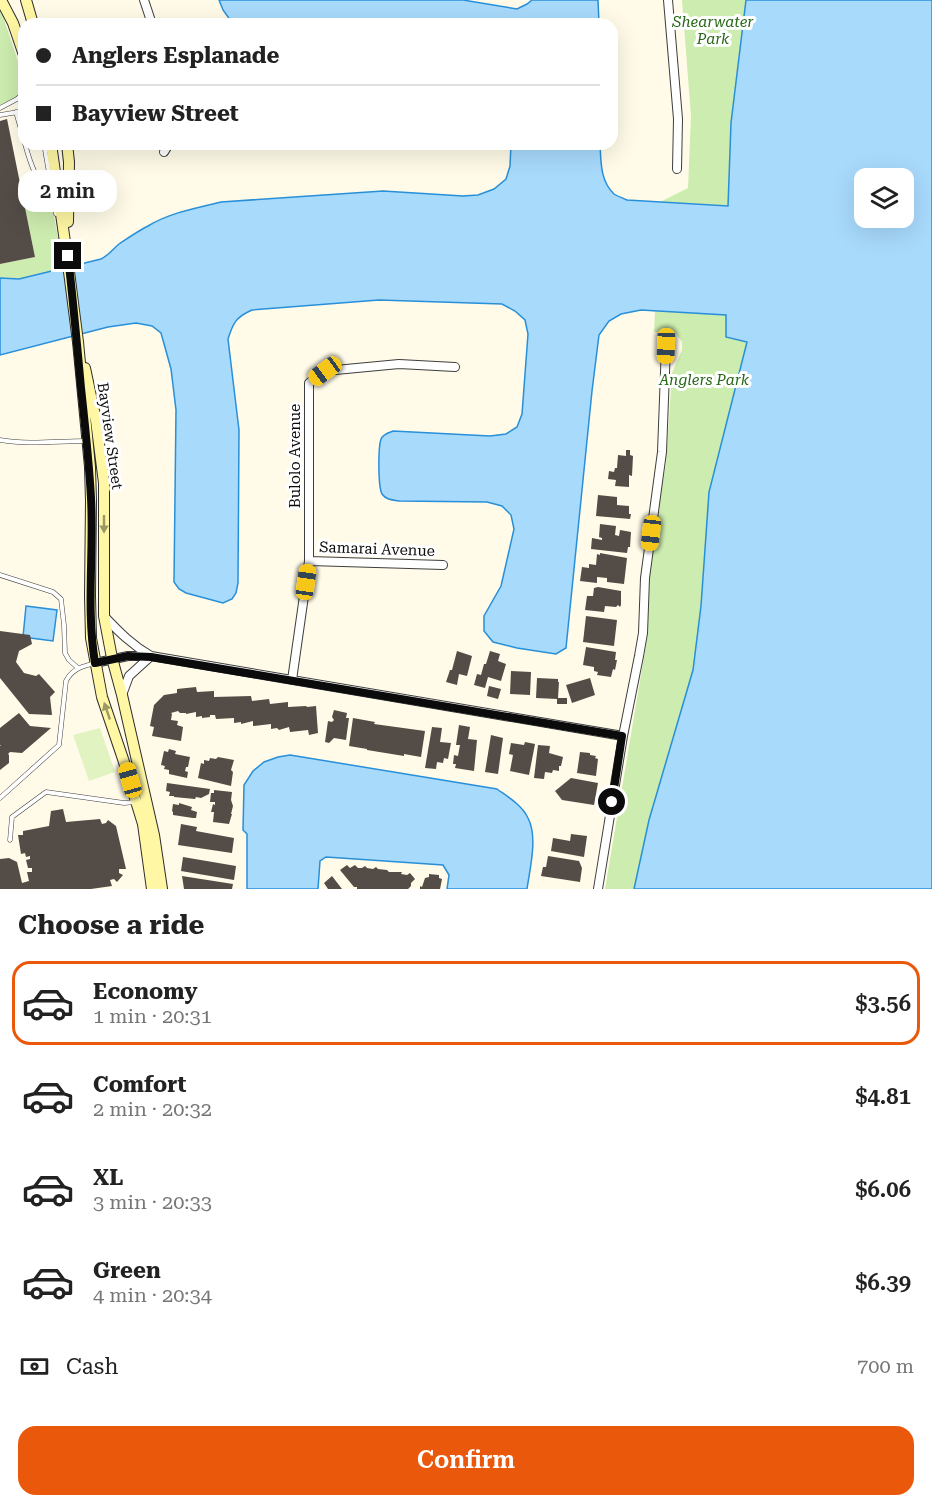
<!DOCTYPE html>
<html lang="en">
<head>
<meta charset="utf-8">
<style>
  :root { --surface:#fff; --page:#f2f2f2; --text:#222; --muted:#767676; --line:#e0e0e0; --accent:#ea580c }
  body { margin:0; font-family:"Roboto Serif",serif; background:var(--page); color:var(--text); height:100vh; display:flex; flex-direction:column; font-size:22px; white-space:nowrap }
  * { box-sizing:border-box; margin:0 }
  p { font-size:20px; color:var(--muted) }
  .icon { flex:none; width:33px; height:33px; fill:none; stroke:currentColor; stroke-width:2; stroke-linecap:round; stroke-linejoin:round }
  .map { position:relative; height:889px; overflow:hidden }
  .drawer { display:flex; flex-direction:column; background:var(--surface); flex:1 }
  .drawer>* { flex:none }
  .banner { position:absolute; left:18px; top:18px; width:600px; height:132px; border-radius:18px; box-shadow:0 6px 24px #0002; display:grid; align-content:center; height:132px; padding:0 18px; background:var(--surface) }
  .tools { position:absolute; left:854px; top:168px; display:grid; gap:12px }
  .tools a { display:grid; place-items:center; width:60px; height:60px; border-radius:12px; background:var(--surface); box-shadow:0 6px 24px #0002; font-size:30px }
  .end { position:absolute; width:27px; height:27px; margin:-14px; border:8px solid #0b0b0b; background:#fff; box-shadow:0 0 0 3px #fff }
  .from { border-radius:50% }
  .bubble { position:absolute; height:42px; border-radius:18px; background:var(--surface); box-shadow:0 6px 24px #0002; font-size:20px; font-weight:600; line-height:42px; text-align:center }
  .car { position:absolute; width:18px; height:36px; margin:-18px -9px; border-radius:8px; box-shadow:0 0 4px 2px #0007; background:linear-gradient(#f5c518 24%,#345 0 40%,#f5c518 0 76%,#345 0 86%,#f5c518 0) }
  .banner b { display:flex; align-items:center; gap:21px; height:57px; font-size:22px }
  .banner b+b { border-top:2px solid var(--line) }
  .banner i { width:15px; height:15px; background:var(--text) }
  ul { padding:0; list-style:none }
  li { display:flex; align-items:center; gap:18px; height:84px; margin:0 12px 9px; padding:0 6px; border:3px solid transparent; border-radius:18px }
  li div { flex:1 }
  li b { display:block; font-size:22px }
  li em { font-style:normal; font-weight:600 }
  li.active { border-color:var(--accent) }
  li>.icon { width:54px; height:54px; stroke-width:1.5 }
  h2 { padding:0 18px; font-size:27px; line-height:72px }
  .pay { display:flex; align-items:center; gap:15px; height:66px; padding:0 18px; font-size:22px }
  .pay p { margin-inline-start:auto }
  .button { display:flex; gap:12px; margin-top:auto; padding:12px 18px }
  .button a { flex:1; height:69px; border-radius:18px; background:var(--accent); color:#fff; font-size:24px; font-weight:600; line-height:69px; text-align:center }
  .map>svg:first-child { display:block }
  .green { fill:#cdecaf }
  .pitch { fill:#e1f3c1 }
  .water { fill:#a8dafc; stroke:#288fd9; stroke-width:1.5; fill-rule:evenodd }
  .building { fill:#544c46 }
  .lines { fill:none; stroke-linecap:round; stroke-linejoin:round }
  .service-casing { stroke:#3e3e3e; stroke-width:5 }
  .minor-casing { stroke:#3e3e3e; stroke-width:10 }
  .secondary-casing { stroke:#2d2d2d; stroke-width:12 }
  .service { stroke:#fff; stroke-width:4 }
  .minor { stroke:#fff; stroke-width:8 }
  .secondary { stroke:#fff7a3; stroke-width:10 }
  .oneway { fill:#9d9966 }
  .route { stroke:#0b0b0b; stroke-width:8 }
  .labels { text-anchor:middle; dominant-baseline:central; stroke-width:6; stroke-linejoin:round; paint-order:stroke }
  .park-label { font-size:15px; font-style:italic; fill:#256716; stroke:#fff }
  .street-label { font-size:15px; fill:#0b0b0b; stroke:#fff }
</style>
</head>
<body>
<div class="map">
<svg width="932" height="889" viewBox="0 0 932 889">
  <rect width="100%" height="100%" fill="#fffbe8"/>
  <path class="green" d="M682,0H746L731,123L729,206L658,203L688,188L691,116Z
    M0,7L24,80C24,96 13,99 0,105Z
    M42,193L45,204L53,210L60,249L62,269L18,279L0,278V264L35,257L23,197Z
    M655,311L726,315L747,342L709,492L701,606L693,670L649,820L634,889H605L646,645L651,551L666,464L672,373L682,350V342L676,334L670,331L654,332Z"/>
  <path class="pitch" d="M100,728L115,772L89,781L73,735Z"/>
  <path class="water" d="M219,0H463L517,9L527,4L532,0H598L599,24H233L223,10Z
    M746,0H932V889H634L649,820L693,670L701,606L709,492L747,342L726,337V315L641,310L621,314L609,321L599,335L592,391L566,648L556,654L517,648L493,642L484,631V616L501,586L514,529L511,515L502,506L487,502L400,501C393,500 386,500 382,494C378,486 378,448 381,439C383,434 388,433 393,431L490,436L506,434L517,427L522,414L528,334L525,320L515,311L502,304L379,300L252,310C236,317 233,323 228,339L239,430L238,583L236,593L232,599L223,603L186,593L179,589L174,582L176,410L171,369L161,333L152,326L136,323L108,327L0,355V278L19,279L101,259C109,255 113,249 119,244C128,238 138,231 148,226C169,213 196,208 221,202L383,191L463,196L478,195L494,189L506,179L510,166L511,144H600C601,161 600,181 614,194C617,196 623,198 627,200L728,206L731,123ZM864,178H903V218H864Z
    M26,606L57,610L53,641L23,637Z
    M290,755L497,789C508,797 522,805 528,818C538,837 530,868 527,889H447L449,875L443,865L326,857L320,861L318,889H247V834L243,830L244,785L253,771L264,762L278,757Z"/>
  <path class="building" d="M7,119L35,257L0,264V121Z
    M626,450H630V455L633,456L632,476L629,475V487L615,486L616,480L608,479L609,471L614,472L615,468H617L618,455L626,456Z
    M598,495L617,497V505L629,506V514H631L630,519L596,516Z
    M600,524L616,526L615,535L619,536L620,530L631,532L630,547H628L627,553L591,549L592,538L602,540V538L599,537Z
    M600,553L627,558L624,584L607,582V578L597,577V583L580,581L582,567L589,568V564L596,565L597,554L600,555Z
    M598,587L621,591V605L620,607L618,605L616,607L605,606L604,612L585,610L587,596H593L594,588Z
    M586,616L617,620L614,646L583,642Z
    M0,631L30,635L32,644L19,651L16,662L24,673L36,676L39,674L55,692L50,697L52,715L29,714L0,678Z
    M586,647L616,652L615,660H617L615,670L613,669L611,677L597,675L598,672L594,671V667L583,665Z
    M457,651L472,656L467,676L459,674L457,685L446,682L450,670H452Z
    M490,651L500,654L498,661L506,664L501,681L488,677L485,688L474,685L477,674L481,675L484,664H486Z
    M511,671L531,672L530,695L510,694Z
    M537,678L558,679V682H559L558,698H567V704H557V699L536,698Z
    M590,678L595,695L572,703L566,685Z
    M489,686L501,689L498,699L487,696Z
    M196,687L197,692L214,691V697L251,696L252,701L269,699L270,704L288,702V707L306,706L307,707L316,706L318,733L309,735L308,730L290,732L289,727L279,730L277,728L271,729V724L253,726V721L241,724V722L234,723V718L216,719L215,715H210V717L202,718V716L196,717V712L186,714V713H180L178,711L171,713L172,714L171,720L178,721L177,725L183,727L181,741L152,736L154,727L150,726L154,705L164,695L177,693V689Z
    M334,710L347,713L346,718H349L346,740L334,738L329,743L325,742L328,721L332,722L334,720L332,717Z
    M19,713L30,726L51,728L22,753L10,752L8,754L9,755V763L0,770V746H1L0,745V728Z
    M353,718L375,722L374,724L425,731L421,757L404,754V756L367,750V749L349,746Z
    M459,725L470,727L468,739L477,740L474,771L455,768L456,764H453L454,755L458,756L460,745H456Z
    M432,727L442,728L440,742L451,743L448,759L444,758L443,763L437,762L436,769L425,768Z
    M491,735L503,738L498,774L485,772Z
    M525,742L535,744L529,775L510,771L513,755L509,754L511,743L524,745Z
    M538,745L550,746L549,753L563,757L561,766H559V771L553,770L552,773L545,772L544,779L534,778Z
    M169,749L176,751L175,754L190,757L188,767H186L185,771L188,772L187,778L169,774V770L164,769L165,766L161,765L164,751L168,752Z
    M580,752L590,753V755L596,756L595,758L598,759L596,776L577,773Z
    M218,757L234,760L231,770L233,772L231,786L198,778L201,763L204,764V760L209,761L210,758L216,759Z
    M571,778L598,783L594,805L562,800L555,791Z
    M167,783L210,789L209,794L201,798L196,797L195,799L174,797V796H169L170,792L166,791Z
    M214,790L232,792L231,800L233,806L231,814H232L229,824L213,822L214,812H211L213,804L215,805V802H210L211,793H214Z
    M179,803L192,807L191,810L197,812L196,818H193L173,815V812L172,811L173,804L179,805Z
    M63,809L66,822L100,819L102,824L106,823L108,820L116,826L126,869H119V873L123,875L117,882L114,879L110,880L112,886L91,889H0V859L9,858L17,862L22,883L29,881L27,872H32V868H28L26,860L30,859V856L26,857L25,853L21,854L18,835H23V831L49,826L51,811Z
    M181,824L197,827L196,831L234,838L232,853L178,845Z
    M571,834L587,836L584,857L551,851L553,838L570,841Z
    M548,856L579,861L582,868L580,882L541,876L543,867H546Z
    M183,857L236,866L234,880L181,871Z
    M347,865L350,868L355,865L358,868H362L365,866L367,868L373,869L376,867L378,869L387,870L389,872H402L401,874L407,875L410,873L415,879L411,883V886L408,889H357V887H354L340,870Z
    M429,874L439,875V878L442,879L440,889H420V886L422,887L425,878L429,877Z
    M182,876L233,884L232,889H184Z
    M332,876L342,889H328L324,883Z"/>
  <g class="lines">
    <defs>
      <path id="service" d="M0,108L17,99L24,93
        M16,112L24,140
        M0,115L24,111
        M25,144C31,166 37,182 53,199
        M44,144L56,214
        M0,440C29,445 57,441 86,441
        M0,575L53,592L61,599L64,625L65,653L69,660L78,668
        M0,798L59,745L66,681C73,668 82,667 95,663
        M10,840L12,817L46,792L124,803L135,802"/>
      <path id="minor" d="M144,0L152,24
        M668,0L678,119L677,169
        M164,152L169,144
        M309,561L443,565
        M104,616C119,632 132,645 151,656L129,676L122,695
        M95,663L128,656H151L623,736
        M292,680L309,561V383L325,371L399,364L455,367
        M598,889L623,736L639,656L643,633L645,578L662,452L666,346"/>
      <path id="secondary" d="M1,0L13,23L24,55
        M26,0L33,24
        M51,144L67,256L78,342L90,467L91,501L90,596L91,638L102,697L123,759L143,824L152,889
        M67,144L69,162L68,222
        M85,368L96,420L104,483V616L112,658L122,695L154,835L162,889"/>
    </defs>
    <use href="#service" class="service-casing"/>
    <use href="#minor" class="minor-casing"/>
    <use href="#secondary" class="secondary-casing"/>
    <use href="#service" class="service"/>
    <use href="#minor" class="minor"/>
    <use href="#secondary" class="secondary"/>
  </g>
  <defs><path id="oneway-solid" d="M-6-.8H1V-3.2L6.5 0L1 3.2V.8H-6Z" transform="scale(1.5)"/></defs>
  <g class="oneway">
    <use href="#oneway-solid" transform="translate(104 524) rotate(90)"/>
    <use href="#oneway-solid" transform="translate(107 711) rotate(-109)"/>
  </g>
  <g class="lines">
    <path class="route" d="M68,256C73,300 77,344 81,388C85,425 89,461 91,498C94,553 86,608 95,663L128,656L151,657L622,736L612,802"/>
  </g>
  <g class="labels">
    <g class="park-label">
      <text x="713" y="22">Shearwater<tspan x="713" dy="17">Park</tspan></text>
      <text x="704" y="380">Anglers Park</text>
    </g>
    <g class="street-label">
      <text transform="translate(110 436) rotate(82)">Bayview Street</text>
      <text transform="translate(295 456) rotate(-90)">Bulolo Avenue</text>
      <text transform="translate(377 549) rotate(2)">Samarai Avenue</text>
    </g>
  </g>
</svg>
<div class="tools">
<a><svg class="icon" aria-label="layers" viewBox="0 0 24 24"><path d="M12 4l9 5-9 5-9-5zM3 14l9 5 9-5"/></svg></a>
</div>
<i class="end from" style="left:612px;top:802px"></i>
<i class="end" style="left:68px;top:256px"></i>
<div class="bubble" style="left:18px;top:170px;width:99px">2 min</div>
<i class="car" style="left:666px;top:346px;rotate:182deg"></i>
<i class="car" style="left:325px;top:371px;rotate:234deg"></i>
<i class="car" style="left:651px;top:533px;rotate:187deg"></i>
<i class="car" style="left:306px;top:582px;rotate:8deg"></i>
<i class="car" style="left:130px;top:780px;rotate:344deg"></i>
<div class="banner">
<b><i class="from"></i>Anglers Esplanade</b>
<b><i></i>Bayview Street</b>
</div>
</div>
<section class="drawer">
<h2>Choose a ride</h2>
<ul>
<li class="active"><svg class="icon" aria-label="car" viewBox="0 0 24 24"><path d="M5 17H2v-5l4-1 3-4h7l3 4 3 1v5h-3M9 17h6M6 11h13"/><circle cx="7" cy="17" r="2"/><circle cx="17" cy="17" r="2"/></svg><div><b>Economy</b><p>1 min · 20:31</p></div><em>$3.56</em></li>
<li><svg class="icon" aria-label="car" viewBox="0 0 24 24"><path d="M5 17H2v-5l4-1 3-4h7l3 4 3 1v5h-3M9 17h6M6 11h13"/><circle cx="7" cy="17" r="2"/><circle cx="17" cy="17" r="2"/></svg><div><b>Comfort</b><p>2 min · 20:32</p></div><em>$4.81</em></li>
<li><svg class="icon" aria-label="car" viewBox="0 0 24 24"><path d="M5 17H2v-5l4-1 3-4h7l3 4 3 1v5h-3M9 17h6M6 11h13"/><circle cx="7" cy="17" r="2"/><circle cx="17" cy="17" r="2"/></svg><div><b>XL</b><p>3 min · 20:33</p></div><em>$6.06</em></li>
<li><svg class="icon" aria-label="car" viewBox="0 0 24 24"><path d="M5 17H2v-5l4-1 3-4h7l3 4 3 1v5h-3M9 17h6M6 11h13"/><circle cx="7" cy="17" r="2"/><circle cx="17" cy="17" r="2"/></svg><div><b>Green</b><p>4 min · 20:34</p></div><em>$6.39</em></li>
</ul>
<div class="pay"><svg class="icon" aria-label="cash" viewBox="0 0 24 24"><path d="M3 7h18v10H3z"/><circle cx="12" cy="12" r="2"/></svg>Cash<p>700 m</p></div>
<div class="button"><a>Confirm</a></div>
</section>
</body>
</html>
